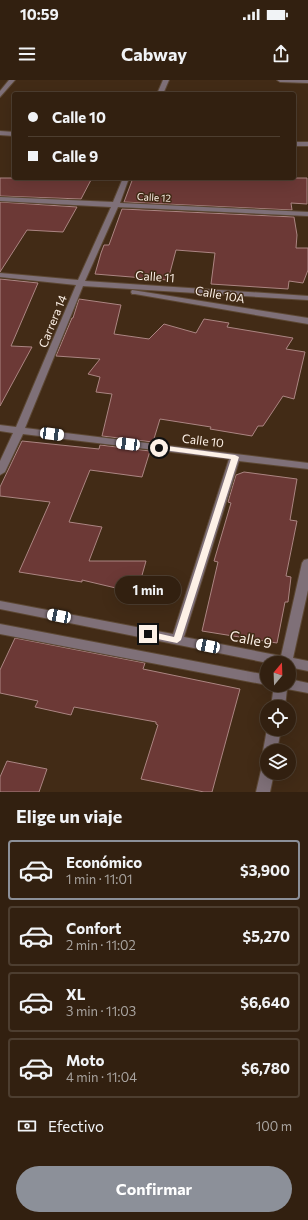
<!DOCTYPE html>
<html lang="es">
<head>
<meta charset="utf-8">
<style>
  :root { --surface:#322010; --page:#3d2d1e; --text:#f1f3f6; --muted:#a8a39f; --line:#4d3e30; --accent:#8c9099 }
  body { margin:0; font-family:Commissioner,sans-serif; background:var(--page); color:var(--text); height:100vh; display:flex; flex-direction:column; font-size:15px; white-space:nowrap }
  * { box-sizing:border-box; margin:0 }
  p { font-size:13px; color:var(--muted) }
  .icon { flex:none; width:22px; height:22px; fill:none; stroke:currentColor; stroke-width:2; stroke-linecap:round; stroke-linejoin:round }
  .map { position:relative; height:712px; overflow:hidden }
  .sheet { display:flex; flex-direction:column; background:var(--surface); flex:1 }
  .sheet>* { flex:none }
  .hud { position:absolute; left:12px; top:12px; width:284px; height:88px; border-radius:4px; box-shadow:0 4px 16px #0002,0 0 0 1px var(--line); display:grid; align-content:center; height:88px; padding:0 16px; background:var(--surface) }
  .needle { width:26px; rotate:19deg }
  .tools { position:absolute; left:260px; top:576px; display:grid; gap:8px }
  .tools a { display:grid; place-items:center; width:36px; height:36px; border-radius:50%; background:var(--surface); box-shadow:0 4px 16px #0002,0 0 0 1px var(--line); font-size:20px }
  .end { position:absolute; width:18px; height:18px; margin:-9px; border:5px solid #fdf1e7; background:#111; box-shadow:0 0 0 2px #111 }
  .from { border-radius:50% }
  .bubble { position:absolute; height:28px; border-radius:14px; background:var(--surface); box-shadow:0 4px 16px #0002,0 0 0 1px var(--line); font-size:13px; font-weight:700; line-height:28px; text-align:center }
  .car { position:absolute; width:12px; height:24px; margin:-12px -6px; border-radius:5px; box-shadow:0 0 3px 1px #0007; background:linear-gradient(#fff 24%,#345 0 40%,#fff 0 76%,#345 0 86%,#fff 0) }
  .hud b { display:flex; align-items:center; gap:14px; height:38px; font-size:15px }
  .hud b+b { border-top:1px solid var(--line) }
  .hud i { width:10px; height:10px; background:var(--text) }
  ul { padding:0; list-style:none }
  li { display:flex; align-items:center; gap:12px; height:60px; margin:0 8px 6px; padding:0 8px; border:2px solid var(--line); border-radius:4px }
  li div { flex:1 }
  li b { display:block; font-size:15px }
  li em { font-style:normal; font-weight:700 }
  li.active { border-color:var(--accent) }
  li>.icon { width:36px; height:36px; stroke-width:1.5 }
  h2 { padding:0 16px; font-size:18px; line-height:48px }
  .pay { display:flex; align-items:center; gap:10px; height:44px; padding:0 16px; font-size:15px }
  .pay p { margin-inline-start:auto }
  .button { display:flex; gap:8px; margin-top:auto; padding:8px 16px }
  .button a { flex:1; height:46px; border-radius:24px; background:var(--accent); color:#fff; font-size:16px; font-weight:700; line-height:46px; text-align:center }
  .status { display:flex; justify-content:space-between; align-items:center; height:28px; padding:0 20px; background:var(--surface); direction:ltr }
  .status svg { height:11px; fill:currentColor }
  header { display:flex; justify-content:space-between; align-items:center; height:52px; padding:0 16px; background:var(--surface); font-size:18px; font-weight:700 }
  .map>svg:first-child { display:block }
  .building { fill:#6c3936; stroke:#ab8582 }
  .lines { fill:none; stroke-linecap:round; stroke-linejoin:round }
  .minor-casing { stroke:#5c4733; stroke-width:2 }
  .minor { fill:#7f7078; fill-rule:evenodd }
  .route { fill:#fdf1e7 }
  .labels { text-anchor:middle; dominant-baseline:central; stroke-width:3; stroke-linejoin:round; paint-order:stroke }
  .far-street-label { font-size:10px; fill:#fdf1e7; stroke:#422b16 }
  .street-label { font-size:12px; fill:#fdf1e7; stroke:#422b16 }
  .near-street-label { font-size:14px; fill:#fdf1e7; stroke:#422b16 }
</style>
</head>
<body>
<div class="status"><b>10:59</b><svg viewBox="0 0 49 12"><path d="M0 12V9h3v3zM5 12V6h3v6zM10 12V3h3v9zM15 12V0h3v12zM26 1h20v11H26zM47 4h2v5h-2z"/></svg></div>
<header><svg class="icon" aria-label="menu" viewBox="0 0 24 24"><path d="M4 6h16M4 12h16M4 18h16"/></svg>Cabway<svg class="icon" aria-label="share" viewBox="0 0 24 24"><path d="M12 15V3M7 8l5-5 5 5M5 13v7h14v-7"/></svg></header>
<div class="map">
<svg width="308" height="712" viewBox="0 0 308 712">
  <rect width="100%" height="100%" fill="#422b16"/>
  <path class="building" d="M0,98H92L81,119L0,116Z
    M133,98L176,100V98H307V124L291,123L292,130L124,122Z
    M0,122L77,127L63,152L27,150L0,192Z
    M122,129L294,137L297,155L296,168H308V190L303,203L289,201L288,209L211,204L215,173L176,170L168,200L95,194L101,173L104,165H109Z
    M0,199L38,203L11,266L32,267L0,326Z
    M79,219L121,225L114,254L149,259L164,244L196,253L204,239L229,243L227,247L293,258L286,269L305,272L294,319L283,316L263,346H258L252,356L210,349L211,347L160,339L153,362L102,356L112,314L96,312L100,297L88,294L100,279L56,276L72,238H73Z
    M22,361L99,369L100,365L150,371L142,397L90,390L69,442L102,447L89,481H146L137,513L82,500V502L19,492L50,422L0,416V407Z
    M244,392L297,399L290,440L297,441L286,496L291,497L288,522H285L277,563L202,551L218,482L214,481L231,423L228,422L236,395Z
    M15,558L145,583L143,589L240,609L212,712H204L141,699L158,645L156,644V642L74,627L71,635L35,627L38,621L0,613V590Z
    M7,681L47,689L39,712H0V697Z"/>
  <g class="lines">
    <defs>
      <path id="minor" d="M9,0H15L0,17V11Z
        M163,0H169L163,14H157Z
        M277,0H308V3L280,2Z
        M0,51L14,52V56L0,55Z
        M294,62H308V66H294Z
        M123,98H129L120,123L308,132V136L118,127L85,201L308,216V220L83,206L25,348L308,383V389L239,381L184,557L281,576L302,483L304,480L308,479V510L293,578L308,581V591L289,587V583H268L0,529V521L173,554L229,379L23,354L5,392L0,395V381L13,353L0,351V345L16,347L76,205L0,197V193L78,200L111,127L0,121V117L113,122Z
        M132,210L308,238V244L135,214H132L131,212Z
        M0,544L267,595V605L0,554Z
        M289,599L308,603V613L287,609L285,627H271L274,605H289Z
        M267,649H281L277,671H267V676L263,671Z
        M267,684V693H274L270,712H256L262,686Z"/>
    </defs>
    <use href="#minor" class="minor-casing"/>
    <use href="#minor" class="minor"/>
  </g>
  <path class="route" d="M159,365L235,375L239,377L181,560L177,563L148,557L144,554L148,551L174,557L231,379L156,369L155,368Z"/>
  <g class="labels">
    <g class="far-street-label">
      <text transform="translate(154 117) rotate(3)">Calle 12</text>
    </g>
    <g class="street-label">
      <text transform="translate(155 196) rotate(4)">Calle 11</text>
      <text transform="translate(220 214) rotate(10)">Calle 10A</text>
      <text transform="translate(52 241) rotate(-68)">Carrera 14</text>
      <text transform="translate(203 360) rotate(7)">Calle 10</text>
    </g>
    <g class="near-street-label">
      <text transform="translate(251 559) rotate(11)">Calle 9</text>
    </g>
  </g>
</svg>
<div class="tools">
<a><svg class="needle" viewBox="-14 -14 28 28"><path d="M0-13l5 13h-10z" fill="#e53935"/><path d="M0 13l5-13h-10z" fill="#a8a39f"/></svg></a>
<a><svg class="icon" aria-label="locate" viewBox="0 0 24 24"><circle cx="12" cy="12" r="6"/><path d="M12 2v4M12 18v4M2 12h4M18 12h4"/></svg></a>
<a><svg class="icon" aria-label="layers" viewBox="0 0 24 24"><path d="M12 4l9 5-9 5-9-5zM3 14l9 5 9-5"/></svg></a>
</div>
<i class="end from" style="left:159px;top:368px"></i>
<i class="end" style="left:148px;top:554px"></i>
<div class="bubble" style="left:115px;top:496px;width:66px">1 min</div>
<i class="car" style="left:52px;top:354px;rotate:97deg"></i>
<i class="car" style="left:128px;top:364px;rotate:277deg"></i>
<i class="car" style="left:59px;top:536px;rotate:281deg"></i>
<i class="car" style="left:208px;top:566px;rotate:281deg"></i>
<div class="hud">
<b><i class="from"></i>Calle 10</b>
<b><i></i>Calle 9</b>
</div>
</div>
<section class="sheet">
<h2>Elige un viaje</h2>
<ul>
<li class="active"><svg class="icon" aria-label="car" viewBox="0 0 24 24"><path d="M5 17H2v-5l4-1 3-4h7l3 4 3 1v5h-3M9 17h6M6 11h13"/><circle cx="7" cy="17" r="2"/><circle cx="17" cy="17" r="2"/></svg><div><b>Económico</b><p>1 min · 11:01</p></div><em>$3,900</em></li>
<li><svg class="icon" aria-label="car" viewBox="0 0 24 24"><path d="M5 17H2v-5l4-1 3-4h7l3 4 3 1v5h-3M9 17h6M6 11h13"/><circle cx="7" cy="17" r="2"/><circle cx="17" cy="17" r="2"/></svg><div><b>Confort</b><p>2 min · 11:02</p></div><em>$5,270</em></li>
<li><svg class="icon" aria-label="car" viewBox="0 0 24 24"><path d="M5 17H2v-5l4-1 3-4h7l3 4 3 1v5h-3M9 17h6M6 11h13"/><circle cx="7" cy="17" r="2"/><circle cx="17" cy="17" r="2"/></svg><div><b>XL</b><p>3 min · 11:03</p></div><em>$6,640</em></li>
<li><svg class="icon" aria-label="car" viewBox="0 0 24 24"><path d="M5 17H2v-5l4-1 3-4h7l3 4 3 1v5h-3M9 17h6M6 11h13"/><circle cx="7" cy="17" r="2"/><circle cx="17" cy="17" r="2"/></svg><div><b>Moto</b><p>4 min · 11:04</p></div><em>$6,780</em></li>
</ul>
<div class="pay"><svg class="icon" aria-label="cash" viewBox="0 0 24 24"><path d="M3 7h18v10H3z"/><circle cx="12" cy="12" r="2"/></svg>Efectivo<p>100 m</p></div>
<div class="button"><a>Confirmar</a></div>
</section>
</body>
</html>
